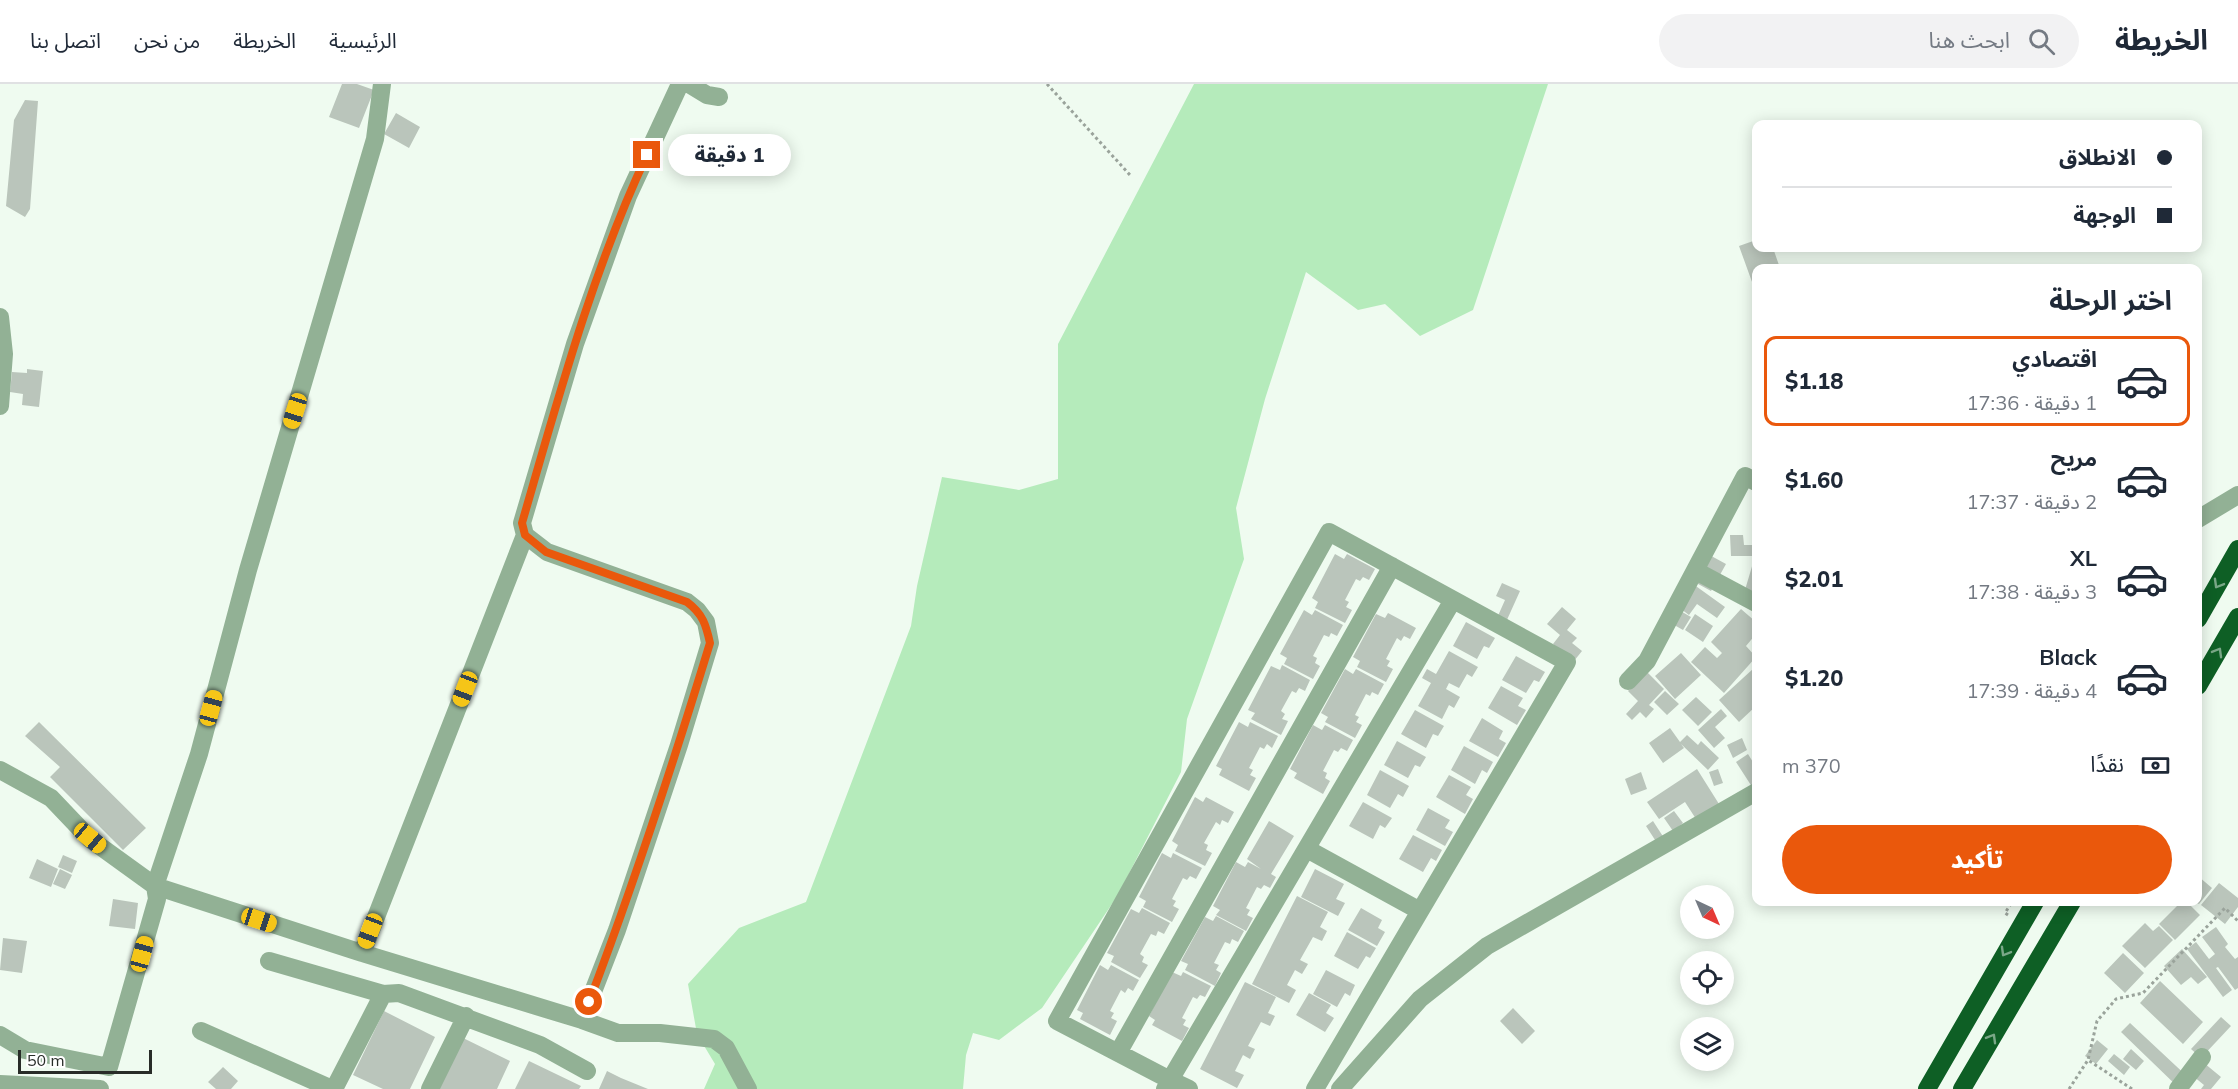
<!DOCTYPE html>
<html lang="ar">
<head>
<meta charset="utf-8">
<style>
  :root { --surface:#fff; --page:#f2f2f3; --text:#1f2937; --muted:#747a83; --line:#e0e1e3; --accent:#ea580c }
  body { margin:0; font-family:Mulish,"Noto Sans Arabic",sans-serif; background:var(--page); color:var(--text); direction:rtl; height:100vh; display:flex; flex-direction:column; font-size:22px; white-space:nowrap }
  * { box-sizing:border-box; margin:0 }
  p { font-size:20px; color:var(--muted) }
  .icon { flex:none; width:33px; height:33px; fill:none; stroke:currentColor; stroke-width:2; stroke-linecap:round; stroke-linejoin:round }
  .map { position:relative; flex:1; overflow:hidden; direction:ltr }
  .sheet { position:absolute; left:1752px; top:180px; width:450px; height:642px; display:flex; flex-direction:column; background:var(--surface); border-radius:12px; box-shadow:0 3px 15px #0003; direction:rtl }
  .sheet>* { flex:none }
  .banner { position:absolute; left:1752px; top:36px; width:450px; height:132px; border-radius:12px; box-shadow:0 3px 15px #0003; direction:rtl; display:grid; align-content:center; height:132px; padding:0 30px; background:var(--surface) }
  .needle { width:39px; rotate:136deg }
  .fabs { position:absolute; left:1680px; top:801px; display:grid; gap:12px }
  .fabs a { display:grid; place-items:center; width:54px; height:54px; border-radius:50%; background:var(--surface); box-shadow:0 3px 15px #0003; font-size:30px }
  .scale { position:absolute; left:18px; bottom:15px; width:134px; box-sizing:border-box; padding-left:6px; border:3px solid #282c28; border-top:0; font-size:16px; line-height:21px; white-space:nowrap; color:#282c28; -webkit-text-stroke:4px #fff; paint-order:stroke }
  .end { position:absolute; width:27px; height:27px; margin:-14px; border:8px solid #ea580c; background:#fff; box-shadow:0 0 0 3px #fff }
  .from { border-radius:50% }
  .bubble { position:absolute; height:42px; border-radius:21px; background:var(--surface); box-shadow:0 3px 15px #0003; font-size:20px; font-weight:800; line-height:42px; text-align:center; direction:rtl }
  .car { position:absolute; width:18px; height:36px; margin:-18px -9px; border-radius:8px; box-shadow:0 0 4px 2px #0007; background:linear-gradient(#f5c518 24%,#345 0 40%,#f5c518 0 76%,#345 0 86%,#f5c518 0) }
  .banner b { display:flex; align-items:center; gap:21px; height:57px; font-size:22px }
  .banner b+b { border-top:2px solid var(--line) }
  .banner i { width:15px; height:15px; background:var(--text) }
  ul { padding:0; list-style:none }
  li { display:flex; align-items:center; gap:18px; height:90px; margin:0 12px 9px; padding:0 18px; border:3px solid transparent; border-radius:12px }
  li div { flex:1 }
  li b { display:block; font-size:22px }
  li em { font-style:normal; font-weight:800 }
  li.selected { border-color:var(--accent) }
  li>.icon { width:54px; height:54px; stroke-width:1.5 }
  h2 { padding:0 30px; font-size:27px; line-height:72px }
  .pay { display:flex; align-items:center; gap:15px; height:66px; padding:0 30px; font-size:22px }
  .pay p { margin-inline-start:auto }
  .primary-button { display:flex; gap:12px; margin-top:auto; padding:12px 30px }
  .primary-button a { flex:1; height:69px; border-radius:36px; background:var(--accent); color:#fff; font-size:24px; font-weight:800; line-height:69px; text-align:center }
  header { display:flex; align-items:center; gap:36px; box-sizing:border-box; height:84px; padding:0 30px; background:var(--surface); border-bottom:2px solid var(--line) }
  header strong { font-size:28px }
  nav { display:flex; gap:33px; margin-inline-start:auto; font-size:21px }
  .search { width:420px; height:54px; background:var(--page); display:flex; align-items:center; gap:15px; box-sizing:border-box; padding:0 21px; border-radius:33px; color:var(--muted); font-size:22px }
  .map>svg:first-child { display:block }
  .green { fill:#b5ebbb }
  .building { fill:#bac5bb }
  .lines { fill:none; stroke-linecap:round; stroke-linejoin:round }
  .path { stroke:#9aa39b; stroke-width:3; stroke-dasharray:3 3; stroke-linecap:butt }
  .minor { stroke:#92b195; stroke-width:18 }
  .highway { stroke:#0e5f25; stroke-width:18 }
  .oneway { stroke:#7aa787 }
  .route { stroke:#ea580c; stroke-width:8 }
</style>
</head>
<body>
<header>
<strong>الخريطة</strong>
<div class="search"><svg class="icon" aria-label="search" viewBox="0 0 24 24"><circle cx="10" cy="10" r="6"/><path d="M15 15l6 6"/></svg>ابحث هنا</div>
<nav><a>الرئيسية</a><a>الخريطة</a><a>من نحن</a><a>اتصل بنا</a></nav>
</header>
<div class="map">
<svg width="2238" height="1005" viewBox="0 0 2238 1005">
  <rect width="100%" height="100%" fill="#effbf0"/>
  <path class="green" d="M1194,0H1548L1473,226L1420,252L1385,220L1358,226L1306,188L1265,315L1236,424L1244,475L1187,635L1181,688L1118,811L1042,924L999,956L973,949L966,971L963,1005H704L715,980L697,950L688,900L739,844L806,818L911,542L917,502L942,393L1019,406L1058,395V260Z"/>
  <path class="building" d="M342,0H357L374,6L359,44L329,33Z
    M25,16L38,17L30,125L25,133L6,122L14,36Z
    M396,29L420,43L409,64L384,50Z
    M1756,156V164H1773L1780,184H1756V209L1739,162Z
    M27,285L43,287L39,323L22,321L23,310L10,308L12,288L27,289Z
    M1730,451H1743L1744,461H1756V472H1731Z
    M1704,468L1726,480L1711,507L1689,495Z
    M1335,470L1344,475L1347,470L1375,485L1369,496L1363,493L1360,497L1356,495L1345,516L1349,518L1346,523L1352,526L1345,539L1315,524L1318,518L1312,514Z
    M1753,479L1756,480V520L1742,516Z
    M1502,499L1520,507L1506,538L1497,534L1505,516L1496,512Z
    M1693,500L1725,523L1717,534L1697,520L1689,531L1677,522Z
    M1562,523L1576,535L1567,546L1577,554L1572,559L1582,567L1574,577L1553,560L1560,551L1547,540Z
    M1677,525L1691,533L1683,546L1669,538Z
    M1741,525L1756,538V550L1746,562L1756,573L1724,609L1691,578L1705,563L1717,574L1722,569L1711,558Z
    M1304,526L1312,531L1315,526L1343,541L1337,552L1331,549L1329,553L1324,551L1313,572L1317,574L1315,579L1320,582L1313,595L1284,580L1287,574L1280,570Z
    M1388,529L1416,544L1410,555L1404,552L1401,557L1397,554L1386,575L1390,577L1387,582L1393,585L1386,598L1357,583L1360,577L1353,573L1376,530L1385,534Z
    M1695,530L1713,542L1703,558L1685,546Z
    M1466,538L1495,554L1489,564L1484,562L1477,575L1453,562Z
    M1449,567L1478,583L1472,593L1467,590L1459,604L1449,599L1446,605L1460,613L1454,624L1449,621L1442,635L1418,622L1431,599L1422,594L1427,585L1436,590Z
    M1681,569L1701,591L1675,615L1655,592Z
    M1516,572L1545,588L1539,598L1534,596L1526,609L1502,596Z
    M1282,581L1310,596L1305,607L1299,604L1296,609L1292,607L1281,627L1285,630L1282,635L1288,637L1281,651L1251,635L1255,629L1248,626L1271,582L1280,586Z
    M1754,584L1756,587V622L1739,638L1719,616Z
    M1345,585L1353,590L1356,585L1384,600L1378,611L1372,608L1370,612L1366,610L1355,631L1359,633L1356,638L1362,641L1355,654L1325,638L1328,633L1321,629Z
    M1646,587L1664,605L1649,621L1654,625L1646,634L1640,628L1632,636L1626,630L1638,617L1628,607Z
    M1501,602L1523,614L1518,622L1526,626L1517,641L1488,624Z
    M1665,607L1679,620L1667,631L1654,618Z
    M1696,613L1712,628L1698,642L1682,626Z
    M1721,625L1727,632L1715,643L1725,654L1714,664L1698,646Z
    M1415,626L1444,642L1438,652L1433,650L1426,664L1401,650Z
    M1482,634L1503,647L1499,655L1506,659L1498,673L1469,657Z
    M39,638L146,744L123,766L50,693L60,683L25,652Z
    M1239,638L1248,643L1250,638L1278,652L1272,664L1267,660L1264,665L1260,663L1249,684L1253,686L1250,691L1256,694L1249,707L1219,691L1222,685L1216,682Z
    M1313,641L1322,646L1325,641L1353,656L1347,667L1341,664L1338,668L1334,666L1323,687L1327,689L1325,694L1330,697L1323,710L1294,694L1297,689L1290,685Z
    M1670,644L1680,658L1687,651L1698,661L1701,657L1719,674L1708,686L1681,660L1684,664L1663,679L1649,659Z
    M1742,654L1747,666L1733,674L1727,661Z
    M1397,657L1426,673L1420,683L1415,681L1408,694L1384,681Z
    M1464,662L1493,678L1487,689L1482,686L1475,700L1451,686Z
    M1748,670L1756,683V709L1736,678Z
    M1697,685L1719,720L1696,735L1685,718L1659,735L1647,718Z
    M1718,685L1723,699L1714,702L1709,688Z
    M1380,686L1409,702L1403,713L1398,710L1390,724L1367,711Z
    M1641,688L1647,705L1631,711L1625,695Z
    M1449,691L1471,703L1466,711L1473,715L1465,730L1436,713Z
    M1195,713L1203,718L1206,713L1234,728L1228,739L1222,736L1220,741L1216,738L1204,759L1208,761L1206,766L1212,769L1205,782L1175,767L1178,761L1172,757Z
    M1363,718L1392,734L1385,744L1380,741L1373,755L1349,742Z
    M1428,724L1450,736L1445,744L1453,748L1445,762L1416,746Z
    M1674,727L1683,739L1673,747L1664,734Z
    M1269,737L1294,752L1271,790L1276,793L1270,804L1264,801L1261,805L1257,803L1246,824L1250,826L1247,831L1253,834L1246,847L1216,831L1220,826L1213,822L1236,778L1245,783L1248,778L1261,785L1247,775Z
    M1653,737L1664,754L1657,759L1646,742Z
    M1413,751L1442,766L1436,777L1431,774L1423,788L1399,775Z
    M1162,769L1171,774L1173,769L1202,784L1196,795L1190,792L1187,796L1183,794L1172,815L1176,817L1173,822L1179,825L1172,838L1143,823L1146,817L1139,813Z
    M63,771L77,777L72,789L58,783Z
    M37,775L58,785L51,803L29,794Z
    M60,785L72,791L65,805L53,800Z
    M1315,785L1344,800L1336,815L1345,819L1338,832L1301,813Z
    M2198,792L2212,804L2199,820L2195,818H2198Z
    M2219,799L2238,814V823L2225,840L2201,821Z
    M1297,812L1328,828L1320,843L1327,847L1322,857L1313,853L1300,876L1308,880L1302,890L1295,886L1287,901L1296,906L1289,919L1252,900Z
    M113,815L138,819L135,845L109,842Z
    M2181,818H2187L2200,831L2175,856L2159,840Z
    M1142,824L1170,839L1164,850L1158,847L1156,852L1151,850L1140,870L1144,873L1142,878L1148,881L1140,894L1111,878L1114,872L1107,869L1131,825L1139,829Z
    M1361,824L1382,836L1378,844L1385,848L1377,862L1348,846Z
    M1216,832L1244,847L1238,858L1232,855L1230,860L1225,858L1214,879L1219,881L1216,886L1221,889L1215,902L1185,886L1188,880L1181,877L1205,833L1213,837Z
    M2145,839L2153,847L2159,842L2173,856L2145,884L2122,862Z
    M2216,843L2228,860L2225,863L2235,875L2238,873V904L2235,906L2218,883L2216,884L2232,906L2223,913L2187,865L2196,858L2209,875L2215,870L2202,853Z
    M1347,848L1376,864L1370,874L1366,872L1358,885L1334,872Z
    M3,854L27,857L22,889L0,886Z
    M2182,865L2207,893L2198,900L2191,893L2181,901L2164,882Z
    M2123,869L2144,889L2125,909L2104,889Z
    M1100,881L1108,886L1111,881L1139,896L1133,907L1128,904L1125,909L1121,906L1110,927L1114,929L1111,934L1117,937L1110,951L1080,935L1083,929L1077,926Z
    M1326,886L1355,901L1350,912L1345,909L1337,923L1313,910Z
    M1172,888L1181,892L1183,888L1211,902L1205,913L1200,911L1197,915L1193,913L1182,934L1186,936L1183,941L1189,944L1182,957L1152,941L1155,936L1149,932Z
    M2160,897L2203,938L2183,960L2140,919Z
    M1245,898L1276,913L1268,929L1275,932L1270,942L1261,938L1248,962L1255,965L1250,975L1243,971L1235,987L1244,991L1237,1004L1200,985Z
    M1309,909L1331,921L1326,929L1334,934L1325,948L1296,931Z
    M1513,924L1535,947L1522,960L1500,937Z
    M384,927L435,953L410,1005H383L353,991Z
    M2221,933L2231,942L2201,974L2191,965Z
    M2130,939L2191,996L2180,1005L2121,948Z
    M459,952L510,977L497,1005H433Z
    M2097,956L2108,965L2096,980L2085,972Z
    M2131,965L2144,977L2136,986L2123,975Z
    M2114,970L2130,983L2124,991L2108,977Z
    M529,977L581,1002L579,1005H515Z
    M2204,979L2221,993L2211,1005H2201L2204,1001L2193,992Z
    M223,983L238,997L231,1005H216L208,998Z
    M607,987L621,994L648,1005H599Z"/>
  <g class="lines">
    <path class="path" d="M1047,0L1130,91
      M2008,831L2005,829L2012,818
      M2069,1005L2088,976
      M2132,1005L2088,976L2097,937L2116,915L2143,909L2225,824L2238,837"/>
    <path class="minor" d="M382,0L375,55L248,486L199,670L155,802L362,869L525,451
      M680,0L628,112L575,260L522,439L525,451L547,468L687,518L697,526L706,538L710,559L679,661L617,846L582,936L618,949H660L714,955L726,964L748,1005
      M689,0L707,11L719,13
      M0,233L4,270L0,322
      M2198,435L2238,411
      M1696,487L1756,519
      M1628,597L1647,577L1745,392L1756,398
      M0,686L51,714L90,755L155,802L157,815L109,983L25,966L0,951
      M1307,765L1420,827
      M362,869L582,936
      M269,877L383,910L399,909L540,961L587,987
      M201,947L332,1005
      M1118,969L1392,482
      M0,1000L100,1005
      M334,1005L383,910
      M430,1005L466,932
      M1165,1005L1170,996L1189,1005
      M1315,1005L1567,578L1329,448L1057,937L1170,996L1453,516
      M1340,1005L1420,915L1487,862L1756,708
      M2178,1005L2202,973"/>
    <path class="highway" d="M2198,535L2238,465
      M2198,602L2238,533
      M1927,1005L2035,818
      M1962,1005L2072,818"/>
  </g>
  <defs><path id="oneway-chevron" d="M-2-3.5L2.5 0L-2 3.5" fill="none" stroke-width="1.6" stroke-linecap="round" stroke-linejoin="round" transform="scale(1.5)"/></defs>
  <g class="oneway">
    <use href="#oneway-chevron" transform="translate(2218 500) rotate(120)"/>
    <use href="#oneway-chevron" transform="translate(2218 568) rotate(-60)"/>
    <use href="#oneway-chevron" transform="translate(2005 868) rotate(120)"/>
    <use href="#oneway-chevron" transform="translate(1992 954) rotate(-60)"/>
  </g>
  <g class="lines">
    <path class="route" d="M589,918C634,800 673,680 710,559C706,541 703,530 687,518L546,468L525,451L522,439C558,315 592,188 647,71"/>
  </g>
</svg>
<div class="fabs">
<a><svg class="needle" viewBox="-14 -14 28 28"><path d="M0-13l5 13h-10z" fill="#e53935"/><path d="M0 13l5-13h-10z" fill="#747a83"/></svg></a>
<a><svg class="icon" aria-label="locate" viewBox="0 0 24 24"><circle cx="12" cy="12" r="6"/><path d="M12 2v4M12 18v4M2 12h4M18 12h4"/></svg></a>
<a><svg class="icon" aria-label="layers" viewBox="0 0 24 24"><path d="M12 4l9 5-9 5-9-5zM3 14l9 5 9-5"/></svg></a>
</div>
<div class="scale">50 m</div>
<i class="end from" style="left:589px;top:918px"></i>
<i class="end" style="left:647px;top:71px"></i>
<div class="bubble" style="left:668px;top:50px;width:123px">1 دقيقة</div>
<i class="car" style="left:295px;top:327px;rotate:197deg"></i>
<i class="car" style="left:465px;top:605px;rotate:201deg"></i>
<i class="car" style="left:211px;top:624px;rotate:15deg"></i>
<i class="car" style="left:90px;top:754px;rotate:130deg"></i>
<i class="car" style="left:259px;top:836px;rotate:108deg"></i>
<i class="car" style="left:370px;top:847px;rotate:201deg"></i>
<i class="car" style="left:142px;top:870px;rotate:15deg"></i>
<div class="banner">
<b><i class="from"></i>الانطلاق</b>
<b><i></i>الوجهة</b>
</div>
<section class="sheet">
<h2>اختر الرحلة</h2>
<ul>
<li class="selected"><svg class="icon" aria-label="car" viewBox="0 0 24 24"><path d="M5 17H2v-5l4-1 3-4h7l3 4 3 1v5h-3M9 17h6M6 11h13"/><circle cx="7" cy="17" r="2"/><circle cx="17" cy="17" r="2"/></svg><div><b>اقتصادي</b><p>1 دقيقة · 17:36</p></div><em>$1.18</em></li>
<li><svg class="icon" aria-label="car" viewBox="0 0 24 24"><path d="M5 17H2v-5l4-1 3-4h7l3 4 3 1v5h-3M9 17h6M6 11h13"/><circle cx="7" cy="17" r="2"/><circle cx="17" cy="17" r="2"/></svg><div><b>مريح</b><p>2 دقيقة · 17:37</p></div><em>$1.60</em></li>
<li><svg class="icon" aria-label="car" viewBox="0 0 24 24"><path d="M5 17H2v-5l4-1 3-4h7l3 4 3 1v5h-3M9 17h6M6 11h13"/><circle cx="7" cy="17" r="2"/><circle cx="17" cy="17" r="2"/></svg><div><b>XL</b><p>3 دقيقة · 17:38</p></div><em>$2.01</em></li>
<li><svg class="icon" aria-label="car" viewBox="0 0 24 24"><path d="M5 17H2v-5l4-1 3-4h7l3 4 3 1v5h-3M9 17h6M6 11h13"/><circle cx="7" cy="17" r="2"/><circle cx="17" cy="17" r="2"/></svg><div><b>Black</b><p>4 دقيقة · 17:39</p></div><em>$1.20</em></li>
</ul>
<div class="pay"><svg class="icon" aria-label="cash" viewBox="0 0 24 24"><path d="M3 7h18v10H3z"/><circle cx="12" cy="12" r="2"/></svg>نقدًا<p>370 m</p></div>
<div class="primary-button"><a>تأكيد</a></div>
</section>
</div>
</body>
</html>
